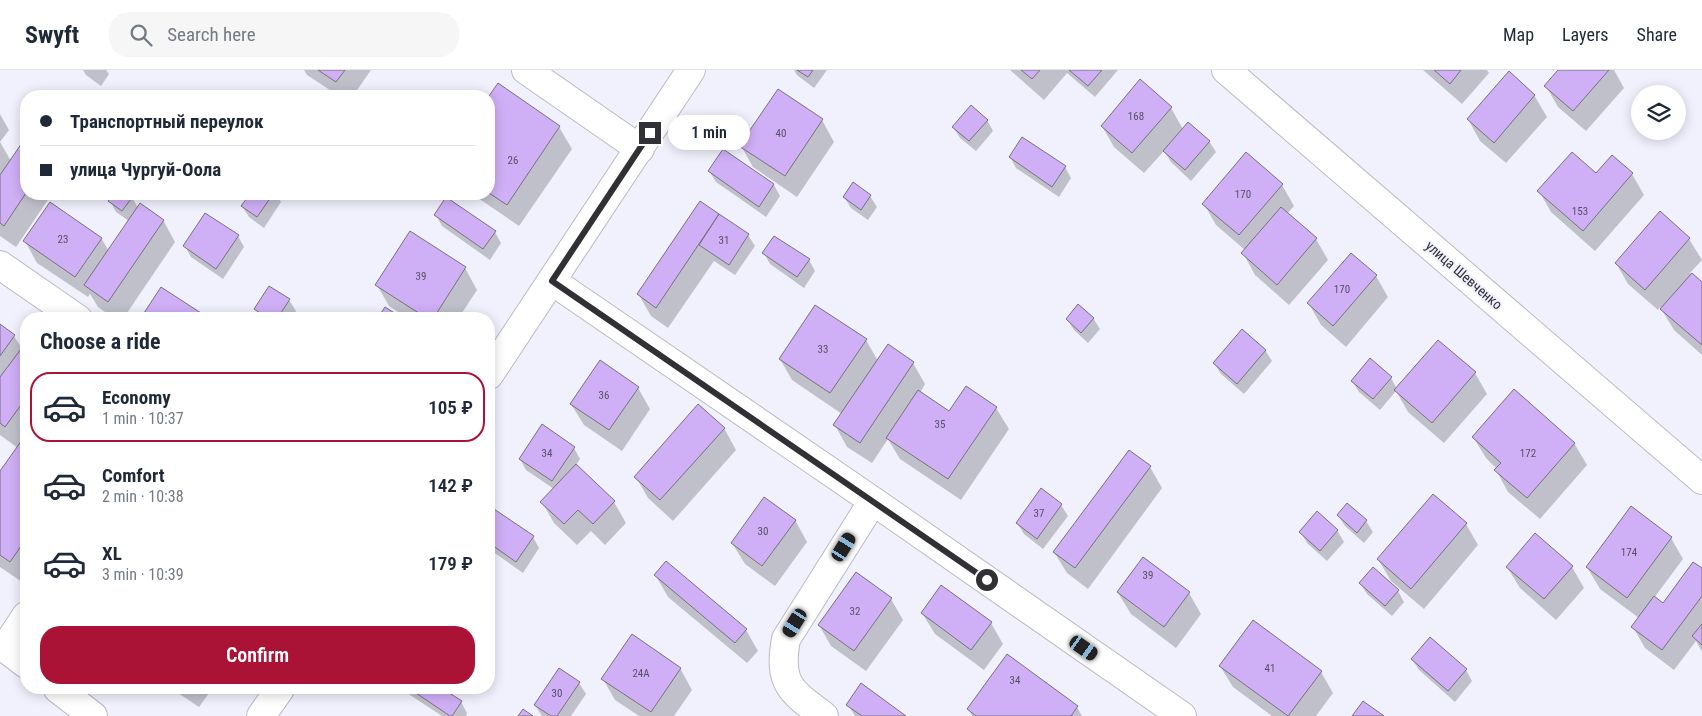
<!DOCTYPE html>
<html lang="en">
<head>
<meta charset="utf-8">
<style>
  :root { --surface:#fff; --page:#f6f6f7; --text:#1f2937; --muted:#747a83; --line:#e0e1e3; --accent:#aa1335 }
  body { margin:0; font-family:"Roboto Condensed",sans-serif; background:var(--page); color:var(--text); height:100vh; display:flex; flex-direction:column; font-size:19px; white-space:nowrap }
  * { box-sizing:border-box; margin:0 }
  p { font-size:16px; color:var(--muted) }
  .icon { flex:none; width:28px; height:28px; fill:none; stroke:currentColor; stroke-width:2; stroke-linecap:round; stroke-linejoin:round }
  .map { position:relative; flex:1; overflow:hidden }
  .side { position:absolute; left:20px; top:242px; width:475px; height:382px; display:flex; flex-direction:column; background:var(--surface); border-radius:20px; box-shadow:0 2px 12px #0003 }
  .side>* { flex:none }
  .hud { position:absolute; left:20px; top:20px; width:475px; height:110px; border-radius:20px; box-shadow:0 2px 12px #0003; display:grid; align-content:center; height:110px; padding:0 20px; background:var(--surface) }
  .buttons { position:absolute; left:1631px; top:15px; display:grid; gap:10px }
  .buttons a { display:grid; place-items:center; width:55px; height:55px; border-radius:50%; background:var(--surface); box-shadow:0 2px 12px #0003; font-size:25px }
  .end { position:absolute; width:22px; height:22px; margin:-11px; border:6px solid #303035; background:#fff; box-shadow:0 0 0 2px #fff }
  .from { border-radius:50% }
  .bubble { position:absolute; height:35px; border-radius:18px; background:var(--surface); box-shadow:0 2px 12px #0003; font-size:16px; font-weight:600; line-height:35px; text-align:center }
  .car { position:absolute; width:15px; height:30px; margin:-15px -8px; border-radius:6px; box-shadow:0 0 4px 1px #0007; background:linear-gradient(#222 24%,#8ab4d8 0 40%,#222 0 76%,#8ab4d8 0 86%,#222 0) }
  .hud b { display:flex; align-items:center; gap:18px; height:48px; font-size:19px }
  .hud b+b { border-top:1px solid var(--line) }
  .hud i { width:12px; height:12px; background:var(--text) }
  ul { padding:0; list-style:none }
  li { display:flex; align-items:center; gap:15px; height:70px; margin:0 10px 8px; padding:0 10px; border:2px solid transparent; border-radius:20px }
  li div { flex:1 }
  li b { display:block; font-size:19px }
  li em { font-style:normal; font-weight:600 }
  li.on { border-color:var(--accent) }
  li>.icon { width:45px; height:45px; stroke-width:1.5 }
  h2 { padding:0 20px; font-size:22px; line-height:60px }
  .button { display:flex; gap:10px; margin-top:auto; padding:10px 20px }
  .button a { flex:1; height:58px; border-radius:20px; background:var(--accent); color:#fff; font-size:20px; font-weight:600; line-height:58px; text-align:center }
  header { display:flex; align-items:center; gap:30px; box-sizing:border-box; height:70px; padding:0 25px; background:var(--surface); border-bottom:1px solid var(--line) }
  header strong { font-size:24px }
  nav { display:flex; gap:28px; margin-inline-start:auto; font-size:18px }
  .search { width:350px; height:45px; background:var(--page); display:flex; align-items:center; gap:12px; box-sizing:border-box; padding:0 18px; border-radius:20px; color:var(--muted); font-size:19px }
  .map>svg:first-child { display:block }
  .shadow { fill:#0003 }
  .building { fill:#cfaff6; stroke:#76727c }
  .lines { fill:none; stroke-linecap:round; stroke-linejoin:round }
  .minor-casing { stroke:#babac6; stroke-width:30 }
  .tertiary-casing { stroke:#babac6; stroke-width:30 }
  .minor { stroke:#fff; stroke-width:28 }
  .tertiary { stroke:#fff; stroke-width:28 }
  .route { stroke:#303035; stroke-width:6 }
  .labels { text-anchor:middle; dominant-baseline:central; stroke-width:4; stroke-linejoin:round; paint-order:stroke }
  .number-label { font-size:11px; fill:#585065 }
  .street-label { font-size:14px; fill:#303035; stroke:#f1f1fe }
</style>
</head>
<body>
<header>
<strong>Swyft</strong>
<div class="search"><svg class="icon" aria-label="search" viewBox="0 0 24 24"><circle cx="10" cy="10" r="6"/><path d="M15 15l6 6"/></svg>Search here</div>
<nav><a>Map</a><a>Layers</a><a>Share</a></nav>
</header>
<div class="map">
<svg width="1702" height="646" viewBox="0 0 1702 646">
  <rect width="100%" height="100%" fill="#f1f1fe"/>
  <path class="shadow" d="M83,0H106L109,4L101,16L86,5Z
    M304,0H371L353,26H339L307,5Z
    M794,0H827L814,18L797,5Z
    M1010,0H1118L1095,27L1067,3L1044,30Z
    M1423,0H1487L1489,3L1462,34Z
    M1560,0H1614L1624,18L1586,61L1558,37L1546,16Z
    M498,15L559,57L572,79L519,156L472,124H489V29Z
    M778,20L822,50L834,72L797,127L753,97L741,76Z
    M1534,25L1547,47L1506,93L1480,71L1468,49Z
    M1171,38L1183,59L1209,71L1216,82L1191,111L1171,92L1164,81L1144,103L1114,77L1102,56Z
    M0,44L9,60L0,72L11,91L26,69V124H52L16,177L0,166Z
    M987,50L993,61L976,81L960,68L953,57Z
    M723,81L774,115L780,126L766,147L716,112L709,101Z
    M1010,87L1065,97L1071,108L1059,127L1016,98Z
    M1632,104L1644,125L1595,181L1551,142L1539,121L1596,105Z
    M1282,115L1294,136L1287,144L1316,169L1328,190L1289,235L1255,205L1243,183L1245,180L1216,155L1204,134Z
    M115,124H127L132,127L138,138L163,150L175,172L123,249H115L98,237L90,224L88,227L37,193L25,171L101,168L109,181L129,151L116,142L110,131Z
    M251,124H277L281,132L264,158L249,147L242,136Z
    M870,126L877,137L868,150L851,138L844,127Z
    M701,133L748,165L755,176L735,205L714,191L668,258L651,246L639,225Z
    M1660,143L1689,169L1702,190L1690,203L1702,213V285L1674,260L1660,237L1658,240L1628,214L1616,193Z
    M436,145L495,162L501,173L490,190L442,156Z
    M238,166L244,177L223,209L191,187L185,176Z
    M764,183L809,190L815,201L804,218L770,194Z
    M465,198L477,220L458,249H409L389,236L377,215Z
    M1376,206L1388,227L1346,277L1321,255L1309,234Z
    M289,230L296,241L291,249H261L256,239Z
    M1093,248L1100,259L1088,273L1074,260L1067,249Z
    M0,256L14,266L26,285V366L22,372L26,375V507L22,512L0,497V403L18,378L0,365Z
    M866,270L878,291L913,293L925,314L920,323L949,343L966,318L996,338L1009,359L961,430L900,389L888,369L872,393L847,377L835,355L842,344L792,310L780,289Z
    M1265,280L1272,291L1244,324L1221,304L1214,293Z
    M1475,303L1487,324L1444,373L1408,342L1396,321L1380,340L1359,322L1352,311L1391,308L1397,319Z
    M638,318L650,339L622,381L584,355L571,334Z
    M724,358L736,380L673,451L648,428L636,407Z
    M1473,367L1574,373L1587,395L1540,449L1508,422L1496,400L1497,399L1486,388Z
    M574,378L580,389L576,395L614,432L626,453L605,475L591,461L577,475L554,453L542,432L554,419L526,400L520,389Z
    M1129,381L1150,397L1162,418L1088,519L1067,503L1054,482Z
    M1042,420L1061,435L1068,446L1043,479L1024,464L1017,453Z
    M1347,434L1366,451L1373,462L1364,473L1345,456L1338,445Z
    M495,441L533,467L539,478L523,503L489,479V450Z
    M795,450L807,472L775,516L745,494L732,473Z
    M1466,454L1478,475L1424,539L1391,511L1378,489Z
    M1337,460L1344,472L1327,491L1307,473L1301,462Z
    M1671,468L1683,489L1654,528L1663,534L1702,500V582L1696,571L1674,600L1645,578L1633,557L1639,548L1600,519L1587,497Z
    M1507,497H1572L1584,518L1556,550L1520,518Z
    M656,506L746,560L758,581L747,593L668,527Z
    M1360,513L1398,521L1404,532L1392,546L1367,524Z
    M1118,523H1189L1201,544L1176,578L1131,544Z
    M891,529L903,550L866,601L831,576L819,555Z
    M922,543L991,553L1003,574L984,600L935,564Z
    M1412,589L1466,600L1472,611L1455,632L1419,600Z
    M1220,596L1321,602L1333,623L1316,646H1272L1233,617Z
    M680,598L692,620L674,646H639L615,630L603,609Z
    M579,613L586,624L571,646H542L535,635Z
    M172,619H212L199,637Z
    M401,619H441L461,632L467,643L466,646H442Z
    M848,635L904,646H855Z
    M1077,637L1082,646H972L969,639Z"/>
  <path class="building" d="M318,0H345L336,12Z
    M797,0H813L808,7Z
    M1021,0H1040L1032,9Z
    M1069,0H1102L1088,16Z
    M1434,0H1461L1450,14Z
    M1558,0H1609L1573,41L1544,16Z
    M1509,1L1535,25L1494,73L1467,49Z
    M1140,9L1172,37L1132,83L1101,56Z
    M498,13L560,56L507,135L489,123V26Z
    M778,19L823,49L785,106L739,76Z
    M971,35L988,50L969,71L952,57Z
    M1188,52L1210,71L1185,100L1163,81Z
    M26,67V123L4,156L0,153V105Z
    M1022,67L1066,96L1052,117L1009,87Z
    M723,79L774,114L759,137L708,101Z
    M1246,82L1283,114L1239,165L1202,134Z
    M1572,82L1596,103L1612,85L1633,103L1583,161L1537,121Z
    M853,112L871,125L861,140L843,127Z
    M113,124H129L133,126L122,141L108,131Z
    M250,124H273L257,147L241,136Z
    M446,127L496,161L483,179L434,145Z
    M700,131L719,144L656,238L637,224Z
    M50,132L102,168L75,207L23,171Z
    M140,133L164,150L108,232L84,215Z
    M1281,137L1317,168L1277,215L1241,183Z
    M1660,141L1690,168L1645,220L1615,193Z
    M205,143L239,165L216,199L183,176Z
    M719,144L749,164L729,195L699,175Z
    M410,161L466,197L433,249H428L375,215Z
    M774,166L810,189L797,207L762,183Z
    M1351,183L1377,205L1333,256L1307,233Z
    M1692,203L1702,212V275L1660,239Z
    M269,216L290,229L277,249H269L254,239Z
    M161,217L204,245L202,249H140Z
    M1078,234L1094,248L1081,263L1066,249Z
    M815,235L867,269L830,323L779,289Z
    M385,237L404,249H377Z
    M0,254L15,265L0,286Z
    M1242,259L1266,280L1237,314L1213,293Z
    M1438,270L1476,302L1432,353L1394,320Z
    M888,274L914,292L860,373L833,355Z
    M21,279L26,283V328L5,357L0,353V307Z
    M1370,288L1392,307L1373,329L1351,311Z
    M600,290L639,317L609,360L570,334Z
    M966,316L997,337L948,409L886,368L918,320L949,341Z
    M1514,319L1575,373L1527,428L1494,400L1501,393L1472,367Z
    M698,334L725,358L660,430L634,407Z
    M542,354L575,377L552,411L519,389Z
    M22,370L26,373V469L10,492L0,485V401Z
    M1129,380L1151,396L1075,498L1053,482Z
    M576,394L615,431L593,454L578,440L564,454L540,432Z
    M1041,418L1062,434L1037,469L1016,453Z
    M1433,424L1467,453L1411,519L1377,489Z
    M764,427L796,450L762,496L731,473Z
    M1347,433L1367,450L1357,463L1337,445Z
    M1631,436L1672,467L1627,528L1586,497Z
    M494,439L534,466L516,492L489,473V448Z
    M1317,441L1338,460L1320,481L1299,462Z
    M1535,463L1573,496L1544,529L1506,497Z
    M1143,487L1190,522L1164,557L1117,522Z
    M666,491L747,559L735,573L654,505Z
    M1693,492L1702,498V526L1662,580L1631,557L1654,526L1663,533Z
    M1373,497L1399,520L1385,536L1359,513Z
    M856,502L892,528L854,581L818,555Z
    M941,515L992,552L971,580L921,543Z
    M1253,550L1322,601L1288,646L1219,596Z
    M1702,554V575L1692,566Z
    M632,564L681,598L651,642L601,609Z
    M1430,567L1467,599L1448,621L1411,589Z
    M1007,584L1078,636L1071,646H976L967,639Z
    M559,598L580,612L557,646H551L534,635Z
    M861,613L906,646H862L846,635Z
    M410,619H443L462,631L452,646H450Z
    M1363,631L1384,646H1352Z
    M523,639L533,646H518Z"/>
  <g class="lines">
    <defs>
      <path id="minor" d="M526,0L640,79
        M0,195L78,249
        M552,211L873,431L1182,646
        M489,305L691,0
        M0,574L26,594
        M5,578L26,546
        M58,619L93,646
        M261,646L280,619
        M824,646C790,621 778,613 786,569L873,431"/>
      <path id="tertiary" d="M1226,0L1702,410"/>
    </defs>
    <use href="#minor" class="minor-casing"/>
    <use href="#tertiary" class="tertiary-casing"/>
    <use href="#minor" class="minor"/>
    <use href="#tertiary" class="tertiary"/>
  </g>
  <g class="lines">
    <path class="route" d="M650,63L552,211L987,510"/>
  </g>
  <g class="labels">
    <g class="number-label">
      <text x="1136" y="46">168</text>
      <text x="781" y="63">40</text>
      <text x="513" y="90">26</text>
      <text x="1243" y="124">170</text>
      <text x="1580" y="141">153</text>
      <text x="63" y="169">23</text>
      <text x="724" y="170">31</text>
      <text x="421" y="206">39</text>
      <text x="1342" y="219">170</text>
      <text x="823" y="279">33</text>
      <text x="604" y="325">36</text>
      <text x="940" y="354">35</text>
      <text x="547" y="383">34</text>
      <text x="1528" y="383">172</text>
      <text x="1039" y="443">37</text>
      <text x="763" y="461">30</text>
      <text x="1629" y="482">174</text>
      <text x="1148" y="505">39</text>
      <text x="855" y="541">32</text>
      <text x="1270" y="598">41</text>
      <text x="641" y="603">24А</text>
      <text x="1015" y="610">34</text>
      <text x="557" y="623">30</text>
    </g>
    <g class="street-label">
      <text transform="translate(1464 205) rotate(41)">улица Шевченко</text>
    </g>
  </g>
</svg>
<div class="buttons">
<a><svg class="icon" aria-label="layers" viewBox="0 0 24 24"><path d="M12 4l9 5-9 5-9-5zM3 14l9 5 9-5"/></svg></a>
</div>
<i class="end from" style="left:987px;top:510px"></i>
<i class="end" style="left:650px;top:63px"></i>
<div class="bubble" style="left:668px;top:45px;width:82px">1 min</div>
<i class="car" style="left:844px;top:477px;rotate:32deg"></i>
<i class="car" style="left:795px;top:553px;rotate:212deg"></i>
<i class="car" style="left:1084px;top:578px;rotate:125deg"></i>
<div class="hud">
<b><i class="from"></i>Транспортный переулок</b>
<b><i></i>улица Чургуй-Оола</b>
</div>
<section class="side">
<h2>Choose a ride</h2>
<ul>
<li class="on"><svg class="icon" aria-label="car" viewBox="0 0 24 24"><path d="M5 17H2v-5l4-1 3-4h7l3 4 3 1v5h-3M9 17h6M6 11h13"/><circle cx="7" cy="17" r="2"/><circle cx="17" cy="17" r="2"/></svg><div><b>Economy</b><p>1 min · 10:37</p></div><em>105 ₽</em></li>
<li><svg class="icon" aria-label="car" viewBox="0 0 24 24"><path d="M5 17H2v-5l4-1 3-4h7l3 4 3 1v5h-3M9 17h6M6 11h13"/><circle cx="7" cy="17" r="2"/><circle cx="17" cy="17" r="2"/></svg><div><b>Comfort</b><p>2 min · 10:38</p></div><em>142 ₽</em></li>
<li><svg class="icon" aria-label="car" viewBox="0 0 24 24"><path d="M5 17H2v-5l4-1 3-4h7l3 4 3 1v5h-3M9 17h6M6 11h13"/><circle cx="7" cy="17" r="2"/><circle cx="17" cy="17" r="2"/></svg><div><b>XL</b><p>3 min · 10:39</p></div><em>179 ₽</em></li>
</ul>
<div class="button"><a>Confirm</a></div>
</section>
</div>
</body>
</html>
